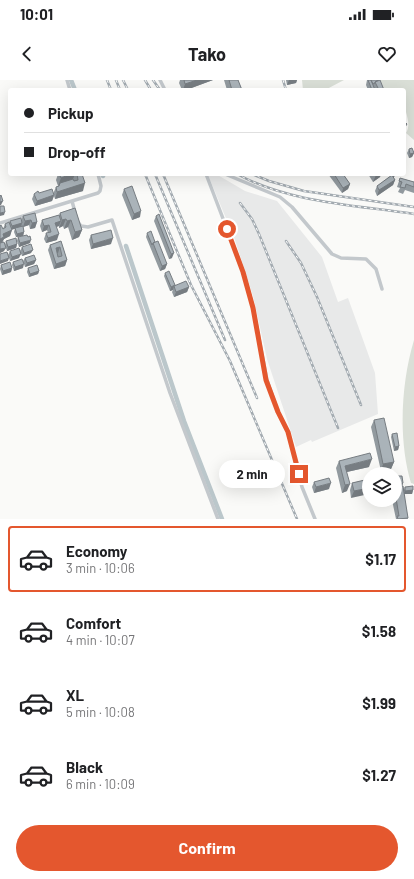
<!DOCTYPE html>
<html lang="en">
<head>
<meta charset="utf-8">
<style>
  :root { --surface:#fff; --page:#f6f6f6; --text:#202124; --muted:#757577; --line:#e0e0e0; --accent:#e4572e }
  body { margin:0; font-family:Barlow,sans-serif; background:var(--page); color:var(--text); height:100vh; display:flex; flex-direction:column; font-size:15px; white-space:nowrap }
  * { box-sizing:border-box; margin:0 }
  p { font-size:13px; color:var(--muted) }
  .icon { flex:none; width:22px; height:22px; fill:none; stroke:currentColor; stroke-width:2; stroke-linecap:round; stroke-linejoin:round }
  .map { position:relative; height:439px; overflow:hidden }
  .sheet { display:flex; flex-direction:column; background:var(--surface); flex:1 }
  .sheet>* { flex:none }
  .hud { position:absolute; left:8px; top:8px; width:398px; height:88px; border-radius:4px; box-shadow:0 4px 16px #0002; display:grid; align-content:center; height:88px; padding:0 16px; background:var(--surface) }
  .buttons { position:absolute; left:362px; top:387px; display:grid; gap:8px }
  .buttons a { display:grid; place-items:center; width:40px; height:40px; border-radius:50%; background:var(--surface); box-shadow:0 4px 16px #0002; font-size:20px }
  .end { position:absolute; width:18px; height:18px; margin:-9px; border:5px solid #e4572e; background:#fff; box-shadow:0 0 0 2px #fff }
  .from { border-radius:50% }
  .bubble { position:absolute; height:28px; border-radius:14px; background:var(--surface); box-shadow:0 4px 16px #0002; font-size:13px; font-weight:700; line-height:28px; text-align:center }
  .hud b { display:flex; align-items:center; gap:14px; height:38px; font-size:15px }
  .hud b+b { border-top:1px solid var(--line) }
  .hud i { width:10px; height:10px; background:var(--text) }
  ul { padding:7px 0 0; list-style:none }
  li { display:flex; align-items:center; gap:12px; height:66px; margin:0 8px 6px; padding:0 8px; border:2px solid transparent; border-radius:4px }
  li div { flex:1 }
  li b { display:block; font-size:15px }
  li em { font-style:normal; font-weight:700 }
  li.active { border-color:var(--accent) }
  li>.icon { width:36px; height:36px; stroke-width:1.5 }
  .button { display:flex; gap:8px; margin-top:auto; padding:8px 16px }
  .button a { flex:1; height:46px; border-radius:24px; background:var(--accent); color:#fff; font-size:16px; font-weight:700; line-height:46px; text-align:center }
  .status { display:flex; justify-content:space-between; align-items:center; height:28px; padding:0 20px; background:var(--surface); direction:ltr }
  .status svg { height:11px; fill:currentColor }
  header { display:flex; justify-content:space-between; align-items:center; height:52px; padding:0 16px; background:var(--surface); font-size:18px; font-weight:700 }
  .map>svg:first-child { display:block }
  .built { fill:#e8e9e9 }
  .green { fill:#dadfd7 }
  .lines { fill:none; stroke-linecap:round; stroke-linejoin:round }
  .canal { stroke:#bbc7cb; stroke-width:4.5 }
  .street { stroke:#c3c8cc; stroke-width:3.5 }
  .rail-casing { stroke:#a2aab0; stroke-width:2.5 }
  .rail { stroke:#fff; stroke-width:1; stroke-dasharray:3; stroke-linecap:butt }
  .wall { fill:#929a9f }
  .shaded-wall { fill:#777d82 }
  .building { fill:#aab3b9; stroke:#777d82; fill-rule:evenodd }
  .route { stroke:#e4572e; stroke-width:5 }
</style>
</head>
<body>
<div class="status"><b>10:01</b><svg viewBox="0 0 49 12"><path d="M0 12V9h3v3zM5 12V6h3v6zM10 12V3h3v9zM15 12V0h3v12zM26 1h20v11H26zM47 4h2v5h-2z"/></svg></div>
<header><svg class="icon" aria-label="back" viewBox="0 0 24 24"><path d="M15 5l-7 7 7 7"/></svg>Tako<svg class="icon" aria-label="heart" viewBox="0 0 24 24"><path d="M12 20l-8-8c-3-5 5-10 8-4 3-6 11-1 8 4z"/></svg></header>
<div class="map">
<svg width="414" height="439" viewBox="0 0 414 439">
  <rect width="100%" height="100%" fill="#fafaf8"/>
  <path class="built" d="M209,94H216L245,111L277,121L322,177L338,222L348,218L375,293L378,334L312,362L311,360L296,367L267,279L253,216L235,160L208,95Z"/>
  <path class="green" d="M302,0H344L325,10H303Z
    M378,0H414V60L406,53C410,46 408,40 406,32L404,31V10H384Z
    M414,260V404L411,403C398,360 401,303 414,260Z"/>
  <g class="lines">
    <path class="canal" d="M71,0L75,10
      M102,94L103,96
      M126,166L184,341L222,439"/>
    <path class="street" d="M67,0L70,10
      M160,0L165,10
      M206,94L243,191L253,227L267,300L278,332L288,352L302,407L315,439
      M225,94L280,117L292,127L332,174L341,178L366,179L376,189L382,209
      M72,121L75,132
      M78,142L81,146L88,147L112,140L170,313L218,439
      M0,143L98,113L100,111L101,106L98,94"/>
    <defs>
      <path id="rail" d="M107,0L111,10
        M116,0L120,10
        M123,0L128,10
        M145,0L151,10
        M153,0L160,10
        M283,0L286,10
        M145,94L191,205L230,281L297,439
        M155,94L225,260
        M163,94L257,318
        M237,94C290,123 355,125 414,134
        M252,94L269,101L304,111L414,127
        M240,123L252,139L259,154L338,348
        M286,161L301,183L317,217L361,325"/>
    </defs>
    <use href="#rail" class="rail-casing"/>
    <use href="#rail" class="rail"/>
  </g>
  <path class="wall" d="M180,0H213L186,10H182L179,3Z
    M224,0H238L242,10H227Z
    M286,0H297L296,3L287,5Z
    M367,0H378L384,10H368L366,5Z
    M409,69L414,73L412,77L409,78L407,73Z
    M58,94H82L83,111L55,119L54,116L52,121L35,126L32,119L34,114L39,113L53,114L56,107L59,106V105L58,106L56,100Z
    M328,94H343L350,104L348,109L342,113Z
    M368,94H381L380,97L373,102Z
    M390,94H398L393,97L395,100L393,105L377,116L375,111L377,106L391,96Z
    M400,98L414,102V113L405,110L403,114L398,112L400,108L397,107Z
    M124,109L140,137L132,140L122,115Z
    M75,128L82,150L79,157L72,160L68,147L64,149L63,146L59,148V146L56,147L57,160L46,163L44,159L46,153H48L47,150L42,152L40,146L42,140L59,135L60,133Z
    M159,134L172,178L169,179L154,141L156,136Z
    M23,136L37,142L35,148L30,149L29,145L23,147L24,152L23,156L16,157L14,152L15,148L12,149L10,156L4,159L2,162L4,171L0,173V146L3,149L5,144L9,143L10,141H21Z
    M147,153L155,162L167,184L165,189L160,191L146,157Z
    M91,155L111,164L91,169L89,160Z
    M18,157L30,163L19,167L17,161Z
    M6,161L17,164L16,168L7,171L5,165Z
    M61,161L67,180L65,186L54,189L48,170L50,165Z
    M22,167L31,173L22,176L20,171Z
    M10,171L19,178L10,181L8,175Z
    M25,178L36,180L34,184L25,187L23,181Z
    M13,182L23,188L14,191L12,185Z
    M1,185L12,188L11,192L2,195L0,189Z
    M28,188L39,191L38,194L29,197L27,192Z
    M165,193L175,205L189,207L187,212L174,217L172,212L173,210L170,211L164,196Z
    M374,340L394,382L391,389L381,391L371,347Z
    M392,354L399,366L398,370L394,371L391,357Z
    M339,381L369,387L347,392V411L342,413L336,388Z
    M398,396L403,403L402,406L404,410L405,407L413,410L412,414H404L408,439H396L392,420H395V412L398,407L397,400Z
    M369,399L351,418L350,410L352,403Z
    M314,402L329,409L314,413L312,407Z"/>
  <path class="shaded-wall" d="M197,0H213L186,10H183L185,4Z
    M289,0H297L296,3L287,5Z
    M414,73L412,77L409,78L410,74Z
    M71,94H75L73,99L58,106L61,98Z
    M377,94H381L380,97L373,102L376,95Z
    M394,94H398L392,98Z
    M395,100L393,105L377,116L379,110Z
    M85,103L83,111L55,119L57,112Z
    M350,104L348,109L342,113L343,108Z
    M54,115L52,121L35,126L37,121Z
    M3,121L1,125H0V122Z
    M141,131L140,137L132,140L134,134Z
    M5,132L4,135L0,136V133Z
    M66,139L63,146L59,148L62,140Z
    M31,140L29,145L23,147L25,141Z
    M71,140L68,147L64,149L67,141Z
    M61,141L59,146L53,148L55,143Z
    M37,142L35,148L30,149L32,143Z
    M22,143L21,147L11,150L12,146Z
    M49,145L47,150L42,152L44,146Z
    M12,150L10,156L4,159L2,163H0V159L3,154Z
    M82,150L79,157L72,160L75,152Z
    M24,152L23,156L16,157L17,154Z
    M59,154L57,160L46,163L48,158Z
    M113,158L111,164L91,169L93,164Z
    M31,160L30,163L19,167L20,163Z
    M17,164L16,168L7,171L8,167Z
    M60,167L58,173L54,174L56,168Z
    M6,168L4,171L0,173V169Z
    M33,170L31,173L22,176L24,173Z
    M174,173L172,178L169,179L171,174Z
    M21,174L19,178L10,181L12,177Z
    M9,178L8,181L0,184V181Z
    M36,180L34,184L25,187L27,183Z
    M67,180L65,186L54,189L56,184Z
    M24,184L23,188L14,191L15,187Z
    M167,184L165,189L160,191L162,186Z
    M12,188L11,192L2,195L3,191Z
    M39,191L38,194L29,197L30,194Z
    M175,205L174,206L173,210L170,211L171,207Z
    M189,207L187,212L174,217L176,212Z
    M399,366L398,370L394,371L395,367Z
    M372,379L369,387L342,393L345,386Z
    M394,382L391,389L381,391L383,384Z
    M331,403L329,409L314,413L316,407Z
    M403,403L402,407L398,408L399,404Z
    M350,404L347,411L342,413L345,405Z
    M369,408V414L351,418L354,411Z
    M413,410L412,414H404L405,411Z"/>
  <path class="building" d="M184,0H197L185,4Z
    M229,0H238L242,10H232Z
    M368,0H371L375,10H372Z
    M371,0H378L375,2V3L373,4Z
    M380,0L384,10H379L375,2Z
    M404,41L407,44L405,47L404,46Z
    M412,68L414,73L410,74L409,69Z
    M59,94H71L61,98Z
    M77,94H82L85,103L57,112L56,107L59,106L60,103L73,99L74,101L78,100Z
    M334,94H343L350,104L343,108Z
    M392,95L395,100L379,110L377,106Z
    M400,98L414,102V107L406,104L405,108L400,107L402,102L399,101Z
    M132,106L141,131L134,134L124,109Z
    M52,109L54,115L37,121L34,114L38,111L39,113Z
    M1,115L3,121L0,122V116Z
    M0,126H4L5,132L0,133Z
    M75,128L82,150L75,152L71,140L67,141L66,139L62,140L60,133Z
    M35,133L37,142L32,143L31,140L25,141L23,136Z
    M159,134L174,173L171,174L156,136Z
    M59,135L61,141L55,143L59,154L48,158L46,153L51,152L49,145L44,146L42,140Z
    M21,138L22,143L12,146L10,141Z
    M9,142L12,150L3,154L4,157L0,159V146L1,145L3,149L6,147L5,144Z
    M23,146L24,152L17,154L15,148Z
    M111,150L113,158L93,164L91,155Z
    M151,151L155,162L153,163L152,165L147,153Z
    M27,155L28,157L30,156L31,160L20,163L18,157Z
    M16,158L17,164L8,167L6,161Z
    M61,161L67,180L56,184L50,165ZM60,167L62,176L58,177L56,168Z
    M158,161L167,184L162,186L153,163Z
    M4,162L6,168L0,169V163Z
    M31,164L33,170L24,173L22,167Z
    M19,168L21,174L12,177L10,171Z
    M7,172L9,178L0,181V174Z
    M34,175L36,180L27,183L25,178Z
    M22,179L24,184L15,187L13,182Z
    M10,182L12,188L3,191L1,185Z
    M37,185L39,191L30,194L28,188Z
    M169,191L175,205L171,207L165,193Z
    M186,201L189,207L176,212L174,206Z
    M384,338L394,382L383,384L374,340Z
    M397,353L399,366L395,367L392,354Z
    M370,373L372,379L345,386L350,404L345,405L339,381Z
    M398,396H402L403,403L399,404Z
    M329,398L331,403L316,407L314,402Z
    M369,399V408L354,411L352,403Z
    M403,406L408,438L398,439L397,436H399L395,412V407Z
    M413,406V410L405,411V407Z"/>
  <g class="lines">
    <path class="route" d="M227,149L243,192L253,228L266,300L278,332L288,352L299,394"/>
  </g>
</svg>
<div class="buttons">
<a><svg class="icon" aria-label="layers" viewBox="0 0 24 24"><path d="M12 4l9 5-9 5-9-5zM3 14l9 5 9-5"/></svg></a>
</div>
<i class="end from" style="left:227px;top:149px"></i>
<i class="end" style="left:299px;top:394px"></i>
<div class="bubble" style="left:219px;top:380px;width:66px">2 min</div>
<div class="hud">
<b><i class="from"></i>Pickup</b>
<b><i></i>Drop-off</b>
</div>
</div>
<section class="sheet">
<ul>
<li class="active"><svg class="icon" aria-label="car" viewBox="0 0 24 24"><path d="M5 17H2v-5l4-1 3-4h7l3 4 3 1v5h-3M9 17h6M6 11h13"/><circle cx="7" cy="17" r="2"/><circle cx="17" cy="17" r="2"/></svg><div><b>Economy</b><p>3 min · 10:06</p></div><em>$1.17</em></li>
<li><svg class="icon" aria-label="car" viewBox="0 0 24 24"><path d="M5 17H2v-5l4-1 3-4h7l3 4 3 1v5h-3M9 17h6M6 11h13"/><circle cx="7" cy="17" r="2"/><circle cx="17" cy="17" r="2"/></svg><div><b>Comfort</b><p>4 min · 10:07</p></div><em>$1.58</em></li>
<li><svg class="icon" aria-label="car" viewBox="0 0 24 24"><path d="M5 17H2v-5l4-1 3-4h7l3 4 3 1v5h-3M9 17h6M6 11h13"/><circle cx="7" cy="17" r="2"/><circle cx="17" cy="17" r="2"/></svg><div><b>XL</b><p>5 min · 10:08</p></div><em>$1.99</em></li>
<li><svg class="icon" aria-label="car" viewBox="0 0 24 24"><path d="M5 17H2v-5l4-1 3-4h7l3 4 3 1v5h-3M9 17h6M6 11h13"/><circle cx="7" cy="17" r="2"/><circle cx="17" cy="17" r="2"/></svg><div><b>Black</b><p>6 min · 10:09</p></div><em>$1.27</em></li>
</ul>
<div class="button"><a>Confirm</a></div>
</section>
</body>
</html>
